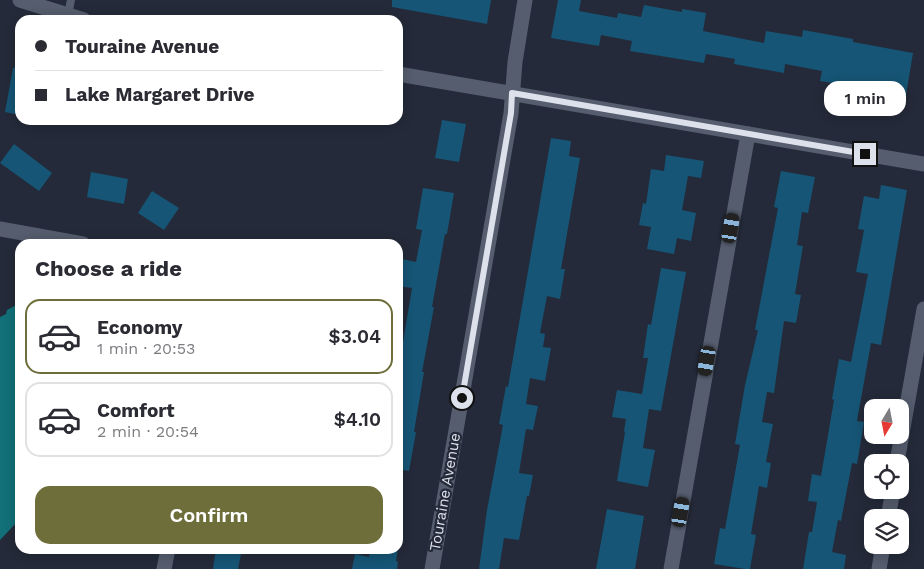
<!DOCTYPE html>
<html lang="en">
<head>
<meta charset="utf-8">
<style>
  :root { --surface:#fff; --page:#f2f2f3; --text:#2b2b33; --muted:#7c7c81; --line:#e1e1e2; --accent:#6d6e3a }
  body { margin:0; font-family:"Work Sans",sans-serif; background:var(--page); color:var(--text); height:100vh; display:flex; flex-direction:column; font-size:19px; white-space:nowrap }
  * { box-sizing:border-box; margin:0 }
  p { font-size:16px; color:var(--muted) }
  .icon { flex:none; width:28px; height:28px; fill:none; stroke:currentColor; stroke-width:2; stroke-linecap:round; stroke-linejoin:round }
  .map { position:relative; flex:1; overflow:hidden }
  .panel { position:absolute; left:15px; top:239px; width:388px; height:315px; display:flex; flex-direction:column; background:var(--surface); border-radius:15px; box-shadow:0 2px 12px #0003 }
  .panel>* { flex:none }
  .banner { position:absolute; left:15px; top:15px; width:388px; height:110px; border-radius:15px; box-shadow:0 2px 12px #0003; display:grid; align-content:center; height:110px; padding:0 20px; background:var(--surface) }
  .needle { width:32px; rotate:190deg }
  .buttons { position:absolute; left:864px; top:399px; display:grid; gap:10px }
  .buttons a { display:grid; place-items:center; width:45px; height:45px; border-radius:10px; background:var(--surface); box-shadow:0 2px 12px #0003; font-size:25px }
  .end { position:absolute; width:22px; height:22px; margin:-11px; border:6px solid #dde1eb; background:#111; box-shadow:0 0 0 2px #111 }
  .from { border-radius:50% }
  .bubble { position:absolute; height:35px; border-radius:15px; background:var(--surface); box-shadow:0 2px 12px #0003; font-size:16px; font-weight:600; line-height:35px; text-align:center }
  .car { position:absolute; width:15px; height:30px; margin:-15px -8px; border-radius:6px; box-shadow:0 0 4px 1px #0007; background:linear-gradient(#222 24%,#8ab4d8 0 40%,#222 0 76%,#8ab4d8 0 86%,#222 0) }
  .banner b { display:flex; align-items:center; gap:18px; height:48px; font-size:19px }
  .banner b+b { border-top:1px solid var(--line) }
  .banner i { width:12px; height:12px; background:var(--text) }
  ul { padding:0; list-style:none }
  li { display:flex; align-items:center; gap:15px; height:75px; margin:0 10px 8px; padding:0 10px; border:2px solid var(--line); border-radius:15px }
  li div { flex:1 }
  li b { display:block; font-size:19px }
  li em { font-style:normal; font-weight:600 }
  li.on { border-color:var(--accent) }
  li>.icon { width:45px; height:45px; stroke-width:1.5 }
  h2 { padding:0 20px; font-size:22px; line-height:60px }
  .primary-button { display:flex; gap:10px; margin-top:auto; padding:10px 20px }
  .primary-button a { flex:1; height:58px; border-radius:15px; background:var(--accent); color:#fff; font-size:20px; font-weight:600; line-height:58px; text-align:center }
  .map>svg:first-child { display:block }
  .water { fill:#127079 }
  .building { fill:#165575 }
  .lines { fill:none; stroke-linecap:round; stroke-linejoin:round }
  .lane { stroke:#555d6e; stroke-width:8 }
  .street { stroke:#555d6e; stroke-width:15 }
  .secondary { stroke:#555d6e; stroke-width:15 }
  .route { stroke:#dde1eb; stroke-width:6 }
  .labels { text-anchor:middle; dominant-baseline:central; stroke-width:4.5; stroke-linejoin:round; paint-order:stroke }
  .street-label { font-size:15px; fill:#dde1eb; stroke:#242a39 }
</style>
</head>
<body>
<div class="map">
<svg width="924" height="569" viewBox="0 0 924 569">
  <rect width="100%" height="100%" fill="#242a39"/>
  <path class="water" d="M20,303V519L0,540V317L6,314L7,310Z"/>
  <path class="building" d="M392,0H491L487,24L392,7Z
    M558,0H581L579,11L617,18L618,13L641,17L644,5L682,12V9L706,13L703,31L764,43L766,31L802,37L803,30L853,39V42L913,53L906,95L820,81L822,71L785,64L784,73L734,64L735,59L706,54L704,63L630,51L632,41L601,35L599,46L551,38Z
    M13,68H20V115L5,112Z
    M442,120L466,124L459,162L435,158Z
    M551,138L571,141L569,156L580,158L561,269H565L560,299L547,296L540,333L545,334L543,347L551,348L545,381L530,378L526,404L538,406L533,430L526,429L519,473L533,475L529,496H527L519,540L504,538L499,569H479L487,510L503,425L499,424L506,386L508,387Z
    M14,144L52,173L39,191L0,163Z
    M666,155L704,161L701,178L688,176L682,210L696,213L691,241L677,238L674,254L647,249L651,227L639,225L643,203L646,204L651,169L664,171Z
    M781,171L815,177L808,213L802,212L797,245L803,246L795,294L801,295L796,323L784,321L774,393L767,392L762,422L773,424L766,462L771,463L767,488L759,486L751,534L756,535L750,569H745L714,564L720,528L725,529L740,445L735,444L745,385L758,330H755L778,208L774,207Z
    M91,172L128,179L124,204L87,197Z
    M881,185L907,190L881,345L871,343L857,421L864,422L857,464L852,463L841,521L838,520L832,552L846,555L844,569H803L809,532H812L817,502L808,501L812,474L821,476L834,400L832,399L839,359L851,362L868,274L856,272L864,230L858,229L864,196L879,199Z
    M423,188L454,193L447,234H445L432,307H434L422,372H424L414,432H416L409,471L398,469V372L412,288L398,286V258L416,262L422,230L416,229Z
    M152,191L179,208L164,230L138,213Z
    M661,268L686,272L661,411L649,409L643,448L655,450L648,487L617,481L625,432L624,431L626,419L612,417L617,390L642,394L648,358H643L648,324L651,325Z
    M607,509L644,516L635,569H596Z
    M216,549H242L238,569H213Z
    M370,549H398L396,561L398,562L397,569H352L355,554L369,557Z"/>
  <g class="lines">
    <path class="lane" d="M68,15L71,0"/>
    <path class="street" d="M0,229L83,244
      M897,462L924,309
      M888,518L893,490
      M164,569L168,549
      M432,569L511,113L515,62L525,0
      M671,569L748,134
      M879,569L883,545"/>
    <path class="secondary" d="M20,0L84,20
      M398,74L924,164"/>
  </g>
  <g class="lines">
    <path class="route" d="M462,398L511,113L512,93L865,154"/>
  </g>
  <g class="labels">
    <g class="street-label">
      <text transform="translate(445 492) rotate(-80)">Touraine Avenue</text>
    </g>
  </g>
</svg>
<div class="buttons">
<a><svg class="needle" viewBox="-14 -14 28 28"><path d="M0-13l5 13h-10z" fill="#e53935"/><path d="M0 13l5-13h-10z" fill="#7c7c81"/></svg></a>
<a><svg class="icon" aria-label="locate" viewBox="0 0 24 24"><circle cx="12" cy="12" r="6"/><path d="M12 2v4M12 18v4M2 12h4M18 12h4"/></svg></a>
<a><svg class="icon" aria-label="layers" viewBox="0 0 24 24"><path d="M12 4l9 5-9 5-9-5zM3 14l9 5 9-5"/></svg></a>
</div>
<i class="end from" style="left:462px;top:398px"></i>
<i class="end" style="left:865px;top:154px"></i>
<div class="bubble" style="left:824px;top:81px;width:82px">1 min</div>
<i class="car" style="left:731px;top:228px;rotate:10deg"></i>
<i class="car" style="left:707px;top:361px;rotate:190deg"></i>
<i class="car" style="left:681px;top:512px;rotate:10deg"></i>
<div class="banner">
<b><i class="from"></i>Touraine Avenue</b>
<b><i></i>Lake Margaret Drive</b>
</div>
<section class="panel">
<h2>Choose a ride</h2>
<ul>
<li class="on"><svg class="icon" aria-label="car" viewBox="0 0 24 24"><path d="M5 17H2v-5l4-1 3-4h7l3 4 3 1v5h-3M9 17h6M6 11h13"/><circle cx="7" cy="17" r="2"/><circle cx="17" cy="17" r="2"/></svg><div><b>Economy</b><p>1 min · 20:53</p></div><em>$3.04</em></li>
<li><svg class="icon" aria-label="car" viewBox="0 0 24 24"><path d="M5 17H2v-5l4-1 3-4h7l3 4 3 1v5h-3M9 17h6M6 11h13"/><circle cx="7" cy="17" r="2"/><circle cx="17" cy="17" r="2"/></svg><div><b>Comfort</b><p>2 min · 20:54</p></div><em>$4.10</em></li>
</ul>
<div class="primary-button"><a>Confirm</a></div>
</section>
</div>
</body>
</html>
